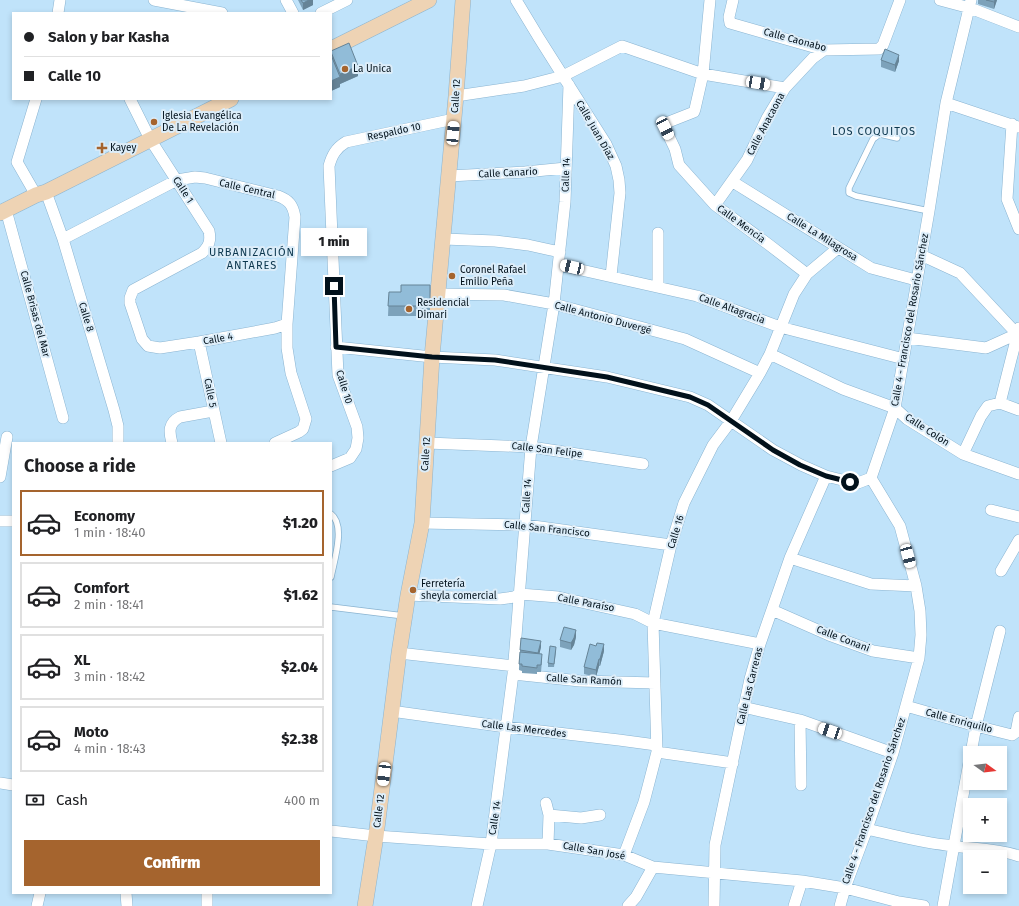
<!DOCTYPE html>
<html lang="en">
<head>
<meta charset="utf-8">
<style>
  :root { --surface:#fff; --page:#f6f6f6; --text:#202124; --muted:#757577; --line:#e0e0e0; --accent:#a5642e }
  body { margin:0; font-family:"Fira Sans",sans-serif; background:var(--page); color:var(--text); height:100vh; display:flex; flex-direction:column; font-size:15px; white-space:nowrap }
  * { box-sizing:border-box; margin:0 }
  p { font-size:13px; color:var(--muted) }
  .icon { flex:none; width:22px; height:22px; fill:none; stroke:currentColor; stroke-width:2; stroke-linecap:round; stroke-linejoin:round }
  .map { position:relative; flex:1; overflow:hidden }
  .side { position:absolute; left:12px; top:442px; width:320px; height:452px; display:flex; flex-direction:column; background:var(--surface); border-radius:0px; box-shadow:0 2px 6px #0003 }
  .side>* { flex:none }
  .banner { position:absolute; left:12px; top:12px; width:320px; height:88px; border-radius:0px; box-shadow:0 2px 6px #0003; display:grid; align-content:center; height:88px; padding:0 12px; background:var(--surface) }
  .needle { width:26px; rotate:105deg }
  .buttons { position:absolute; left:963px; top:746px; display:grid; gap:8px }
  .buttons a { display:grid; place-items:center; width:44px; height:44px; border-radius:0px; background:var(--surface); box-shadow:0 2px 6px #0003; font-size:20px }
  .end { position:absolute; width:18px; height:18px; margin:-9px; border:5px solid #02111b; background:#fff; box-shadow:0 0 0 2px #fff }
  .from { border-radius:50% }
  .bubble { position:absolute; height:28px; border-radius:0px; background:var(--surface); box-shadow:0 2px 6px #0003; font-size:13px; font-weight:800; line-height:28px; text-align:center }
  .car { position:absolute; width:12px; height:24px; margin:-12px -6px; border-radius:5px; box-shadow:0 0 3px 1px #0007; background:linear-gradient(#fff 24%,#345 0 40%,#fff 0 76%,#345 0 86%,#fff 0) }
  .banner b { display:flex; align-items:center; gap:14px; height:38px; font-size:15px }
  .banner b+b { border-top:1px solid var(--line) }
  .banner i { width:10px; height:10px; background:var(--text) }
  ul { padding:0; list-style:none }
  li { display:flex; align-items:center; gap:12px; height:66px; margin:0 8px 6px; padding:0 4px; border:2px solid var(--line); border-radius:0px }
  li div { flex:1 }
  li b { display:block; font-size:15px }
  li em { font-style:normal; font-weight:800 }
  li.current { border-color:var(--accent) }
  li>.icon { width:36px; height:36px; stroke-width:1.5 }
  h2 { padding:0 12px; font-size:18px; line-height:48px }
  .pay { display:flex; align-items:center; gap:10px; height:44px; padding:0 12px; font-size:15px }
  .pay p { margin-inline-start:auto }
  .cta { display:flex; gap:8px; margin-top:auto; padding:8px 12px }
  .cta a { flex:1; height:46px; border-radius:0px; background:var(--accent); color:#fff; font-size:16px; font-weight:800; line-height:46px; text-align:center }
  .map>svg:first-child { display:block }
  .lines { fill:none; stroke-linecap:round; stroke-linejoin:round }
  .service-casing { stroke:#8ab4d1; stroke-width:7 }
  .minor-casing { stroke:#8ab4d1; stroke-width:12 }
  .secondary-casing { stroke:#8ab4d1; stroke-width:16 }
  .service { stroke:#fff; stroke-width:5.5 }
  .minor { stroke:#fff; stroke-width:11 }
  .secondary { stroke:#eed3b4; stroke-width:15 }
  .wall { fill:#7da2ba }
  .shaded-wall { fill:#668497 }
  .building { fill:#91bcd8; stroke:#668497 }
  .route { stroke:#02111b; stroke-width:5 }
  .poi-dot { fill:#a5642e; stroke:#dcedf9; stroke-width:1.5 }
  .labels { text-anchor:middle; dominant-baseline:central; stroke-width:4; stroke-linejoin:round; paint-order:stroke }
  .street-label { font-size:10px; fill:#02111b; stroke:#dcedf9 }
  .poi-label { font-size:10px; fill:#02111b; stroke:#dcedf9; text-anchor:start }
  .neighbourhood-label { font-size:11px; letter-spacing:1px; fill:#0c374e; stroke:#dcedf9 }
</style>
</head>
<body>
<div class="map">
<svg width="1019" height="906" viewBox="0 0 1019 906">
  <rect width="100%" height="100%" fill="#c0e3fa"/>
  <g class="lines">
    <defs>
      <path id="service" d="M897,138L880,134L873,139L849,188V193L856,196L929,211
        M331,514C346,525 334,561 331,577
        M331,607L404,616"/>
      <path id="minor" d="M154,0L222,13
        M286,0L293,13
        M516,0L539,38L606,144L616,166L619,180L620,193L611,276
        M710,0L703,74L695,109L694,112L666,123L664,126L665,128L675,149L679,165L715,205L768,244L807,274
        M733,0L729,17L730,23L824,50L879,49L883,45L900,0
        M940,0L970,8L1019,27
        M58,13L60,0
        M321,13L347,0
        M456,96L524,86L563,76L622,46L703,74L785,88
        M130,99L150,139L209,231C211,241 209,246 202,253L133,290L130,298V303L142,339L148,346L160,348L199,342L275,328L287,324
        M946,103L1018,127
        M1012,124L1007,199L1019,229
        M449,176L525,172L566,168
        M733,182L871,268L916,280
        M46,192L63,239L114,410L118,426V443
        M36,195L17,162L36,99
        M715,205L747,160L767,118L785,88L813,58L824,50
        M6,210L63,418
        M658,233V287
        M63,239L177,180L195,177L205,178L278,196C289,200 293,205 295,217L287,324V348L291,373L306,419L303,429L299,432L275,443
        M444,239L495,241L528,245L560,252
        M921,255L960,273L1019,336
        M559,265L697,296L780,327L904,359
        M439,294L504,295L554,304L685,339L760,373
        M907,338L986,348L1017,334
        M199,342L221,443
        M336,347L432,357L495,360L607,377L690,397L708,405L773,450L801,465L826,476L842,480L858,483L871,478
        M770,354L843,389L895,408L907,419L963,454L1019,474
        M1000,403L1019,410
        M172,443C169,432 168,423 180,417L213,411
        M427,443L531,447L643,464
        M963,454L981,416L988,406L1000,403L1019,328
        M331,466L350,458L356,449L358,438L357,427L338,375L329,166C332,155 336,148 346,142L454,119
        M0,477L7,437
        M991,510L1019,517
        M0,521H13
        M422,523L526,525L671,545
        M790,558L871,584L916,586
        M1001,571L1019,540
        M408,595L500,599L514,597L520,594L558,597L635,614L653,623L760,644
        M772,610L829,635L873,651L919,658
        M399,653L514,666
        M513,674L580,681L655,683
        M906,706L976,726L1012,735L1016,732L1019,717
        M743,707L800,720L893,753
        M391,711L506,727L619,740L656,745
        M800,720L801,785
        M657,752L733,763
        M971,753L976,726L1000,631
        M0,783L13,785
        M546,803L549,815L548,844
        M549,815L581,818L600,815
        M867,829C893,835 919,842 946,845C970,849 996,848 1019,856
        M331,831L376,836L491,844H548L624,855L653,867L802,881L845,888L899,902L924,906
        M624,855L644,802L657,752L653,623L671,545L684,503L713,445L731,421L760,373L770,354L794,294L807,274L838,248
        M126,893L127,906
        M37,906L40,893
        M207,906V893
        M477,906L491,844L513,674L531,447L554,304L565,202L569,85
        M628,906L636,897L653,867
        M714,906L715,845L750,679L760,644L790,558L826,476
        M794,906L802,881
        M840,906L845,888L867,829L893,753L919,658L921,635L920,611L916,586L900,526L871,478L895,408L929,211L946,103L971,0
        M943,906L970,757"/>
      <path id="secondary" d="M331,49L429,0
        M0,213L36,195L46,192L231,99
        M365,906L376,836L399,653L408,595L422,523L432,357L456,96L463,0"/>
    </defs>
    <use href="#service" class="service-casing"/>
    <use href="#minor" class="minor-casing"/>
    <use href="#secondary" class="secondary-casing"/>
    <use href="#service" class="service"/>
    <use href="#minor" class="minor"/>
    <use href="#secondary" class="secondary"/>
  </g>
  <path class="wall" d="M298,0H313V5L303,10Z
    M978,0H997L994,9L978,4Z
    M331,51L358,76L340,84V82V87L331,91Z
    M881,60L899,61L895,72L881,67Z
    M430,285V316H388L389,292H401Z
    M576,637L574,645L571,650L560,647V640Z
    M541,647L539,654L542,661L541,672H537V674L522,673V671L519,670L520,650Z
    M556,651L554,667H548V663Z
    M604,651L600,666H599L596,677L584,674V667Z"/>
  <path class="shaded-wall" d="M309,0H313V5L303,10V3Z
    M995,0H997L994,9V2Z
    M899,55V61L895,72V65Z
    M358,66V76L340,84V74Z
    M340,77V87L331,91V81Z
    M576,630V637L574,645L571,650V643Z
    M541,641V647L538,660V653Z
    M604,644V651L600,666V659Z
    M599,659V666L596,677V670Z"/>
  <path class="building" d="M301,0H309L303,3Z
    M986,0H995L994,2Z
    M349,43L358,66L340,74L331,52V51Z
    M885,49L899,55L895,65L881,60Z
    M331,55L340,77L331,81Z
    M401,285H430V306H388L389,292H401Z
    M564,627L576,630L574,638L571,643L560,640Z
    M521,638L541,641L538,653L520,650Z
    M597,643L604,644L600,659H599L596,670L584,667L590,644L596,646Z
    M550,646L556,647L554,664L548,663Z
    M520,652L542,654L541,665H537V668L522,666V664H519Z"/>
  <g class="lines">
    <path class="route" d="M334,286L336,347L432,357L495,360L607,377L690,397L708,405L773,450L800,465L826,476L850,482"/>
  </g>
  <g class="poi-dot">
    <circle cx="345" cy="69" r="4"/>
    <circle cx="154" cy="122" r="4"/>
    <path d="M100 142h4v4h4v4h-4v4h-4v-4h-4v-4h4z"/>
    <circle cx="452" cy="276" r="4"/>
    <circle cx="409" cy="309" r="4"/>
    <circle cx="413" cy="590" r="4"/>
  </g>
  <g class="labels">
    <g class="street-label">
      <text transform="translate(795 40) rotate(15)">Calle Caonabo</text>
      <text transform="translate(456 96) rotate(-86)">Calle 12</text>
      <text transform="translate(766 124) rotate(-62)">Calle Anacaona</text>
      <text transform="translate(595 130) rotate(60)">Calle Juan Díaz</text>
      <text transform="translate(394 132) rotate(-12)">Respaldo 10</text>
      <text transform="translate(508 173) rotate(-3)">Calle Canario</text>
      <text transform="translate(566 175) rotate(-88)">Calle 14</text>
      <text transform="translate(247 189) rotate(13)">Calle Central</text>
      <text transform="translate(183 190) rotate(57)">Calle 1</text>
      <text transform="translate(741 224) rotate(36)">Calle Mencía</text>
      <text transform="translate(822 237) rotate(32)">Calle La Milagrosa</text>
      <text transform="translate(732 309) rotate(20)">Calle Altagracia</text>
      <text transform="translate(35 314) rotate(75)">Calle Brisas del Mar</text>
      <text transform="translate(86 317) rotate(73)">Calle 8</text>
      <text transform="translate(603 318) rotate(15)">Calle Antonio Duvergé</text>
      <text transform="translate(910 320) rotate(-80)">Calle 4 - Francisco del Rosario Sánchez</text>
      <text transform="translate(218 339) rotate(-10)">Calle 4</text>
      <text transform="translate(344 387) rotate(73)">Calle 10</text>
      <text transform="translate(210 393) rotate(79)">Calle 5</text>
      <text transform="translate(927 430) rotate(33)">Calle Colón</text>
      <text transform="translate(547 450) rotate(7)">Calle San Felipe</text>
      <text transform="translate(426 454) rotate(-86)">Calle 12</text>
      <text transform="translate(527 496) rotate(-86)">Calle 14</text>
      <text transform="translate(547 529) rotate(6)">Calle San Francisco</text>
      <text transform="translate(676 532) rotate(-73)">Calle 16</text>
      <text transform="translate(586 603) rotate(11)">Calle Paraíso</text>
      <text transform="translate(843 639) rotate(21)">Calle Conani</text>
      <text transform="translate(584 680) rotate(3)">Calle San Ramón</text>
      <text transform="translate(750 686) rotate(-76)">Calle Las Carreras</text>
      <text transform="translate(959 721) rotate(15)">Calle Enriquillo</text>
      <text transform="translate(524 729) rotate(7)">Calle Las Mercedes</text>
      <text transform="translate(874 801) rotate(-71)">Calle 4 - Francisco del Rosario Sánchez</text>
      <text transform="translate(379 811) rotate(-83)">Calle 12</text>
      <text transform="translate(495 818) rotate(-81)">Calle 14</text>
      <text transform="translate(594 851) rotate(10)">Calle San José</text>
    </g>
    <g class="poi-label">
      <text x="353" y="69">La Unica</text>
      <text x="162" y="116">Iglesia Evangélica<tspan x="162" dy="12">De La Revelación</tspan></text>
      <text x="110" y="148">Kayey</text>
      <text x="460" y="270">Coronel Rafael<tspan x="460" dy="12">Emilio Peña</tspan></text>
      <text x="417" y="303">Residencial<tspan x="417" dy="12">Dimari</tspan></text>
      <text x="421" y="584">Ferretería<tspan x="421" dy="12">sheyla comercial</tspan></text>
    </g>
    <g class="neighbourhood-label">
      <text x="874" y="131">LOS COQUITOS</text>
      <text x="252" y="252">URBANIZACIÓN<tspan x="252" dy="13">ANTARES</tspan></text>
    </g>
  </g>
</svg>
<div class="buttons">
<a><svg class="needle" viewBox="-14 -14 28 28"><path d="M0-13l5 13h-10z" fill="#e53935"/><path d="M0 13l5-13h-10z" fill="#757577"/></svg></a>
<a>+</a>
<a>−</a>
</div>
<i class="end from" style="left:850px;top:482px"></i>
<i class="end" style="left:334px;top:286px"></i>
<div class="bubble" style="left:301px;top:228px;width:66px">1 min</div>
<i class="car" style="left:758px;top:83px;rotate:100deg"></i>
<i class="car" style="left:665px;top:128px;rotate:154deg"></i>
<i class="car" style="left:453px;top:133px;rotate:5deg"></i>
<i class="car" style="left:572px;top:267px;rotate:283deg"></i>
<i class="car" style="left:908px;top:556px;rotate:165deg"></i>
<i class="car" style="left:830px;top:731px;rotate:289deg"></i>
<i class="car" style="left:384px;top:774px;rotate:187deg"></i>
<div class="banner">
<b><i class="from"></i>Salon y bar Kasha</b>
<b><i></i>Calle 10</b>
</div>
<section class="side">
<h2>Choose a ride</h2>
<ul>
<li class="current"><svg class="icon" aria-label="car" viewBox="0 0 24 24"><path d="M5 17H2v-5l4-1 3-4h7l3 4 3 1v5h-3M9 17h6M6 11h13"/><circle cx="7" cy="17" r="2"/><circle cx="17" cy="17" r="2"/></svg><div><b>Economy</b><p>1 min · 18:40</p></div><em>$1.20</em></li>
<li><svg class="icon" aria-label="car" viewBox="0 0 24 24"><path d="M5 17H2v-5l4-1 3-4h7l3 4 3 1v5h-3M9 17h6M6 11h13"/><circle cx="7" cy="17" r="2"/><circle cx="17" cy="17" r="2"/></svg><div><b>Comfort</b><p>2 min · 18:41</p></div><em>$1.62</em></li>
<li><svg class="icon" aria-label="car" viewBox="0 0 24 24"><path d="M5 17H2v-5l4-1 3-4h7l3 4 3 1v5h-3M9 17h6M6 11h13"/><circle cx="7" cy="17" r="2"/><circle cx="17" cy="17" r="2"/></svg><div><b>XL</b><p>3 min · 18:42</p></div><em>$2.04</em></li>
<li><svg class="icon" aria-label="car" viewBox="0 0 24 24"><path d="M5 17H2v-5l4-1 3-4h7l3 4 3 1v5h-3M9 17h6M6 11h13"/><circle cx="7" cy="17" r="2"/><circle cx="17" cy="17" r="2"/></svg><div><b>Moto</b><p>4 min · 18:43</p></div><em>$2.38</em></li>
</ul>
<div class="pay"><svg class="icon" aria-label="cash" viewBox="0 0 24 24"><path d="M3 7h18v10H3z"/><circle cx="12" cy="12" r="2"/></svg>Cash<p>400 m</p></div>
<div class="cta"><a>Confirm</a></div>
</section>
</div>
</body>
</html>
